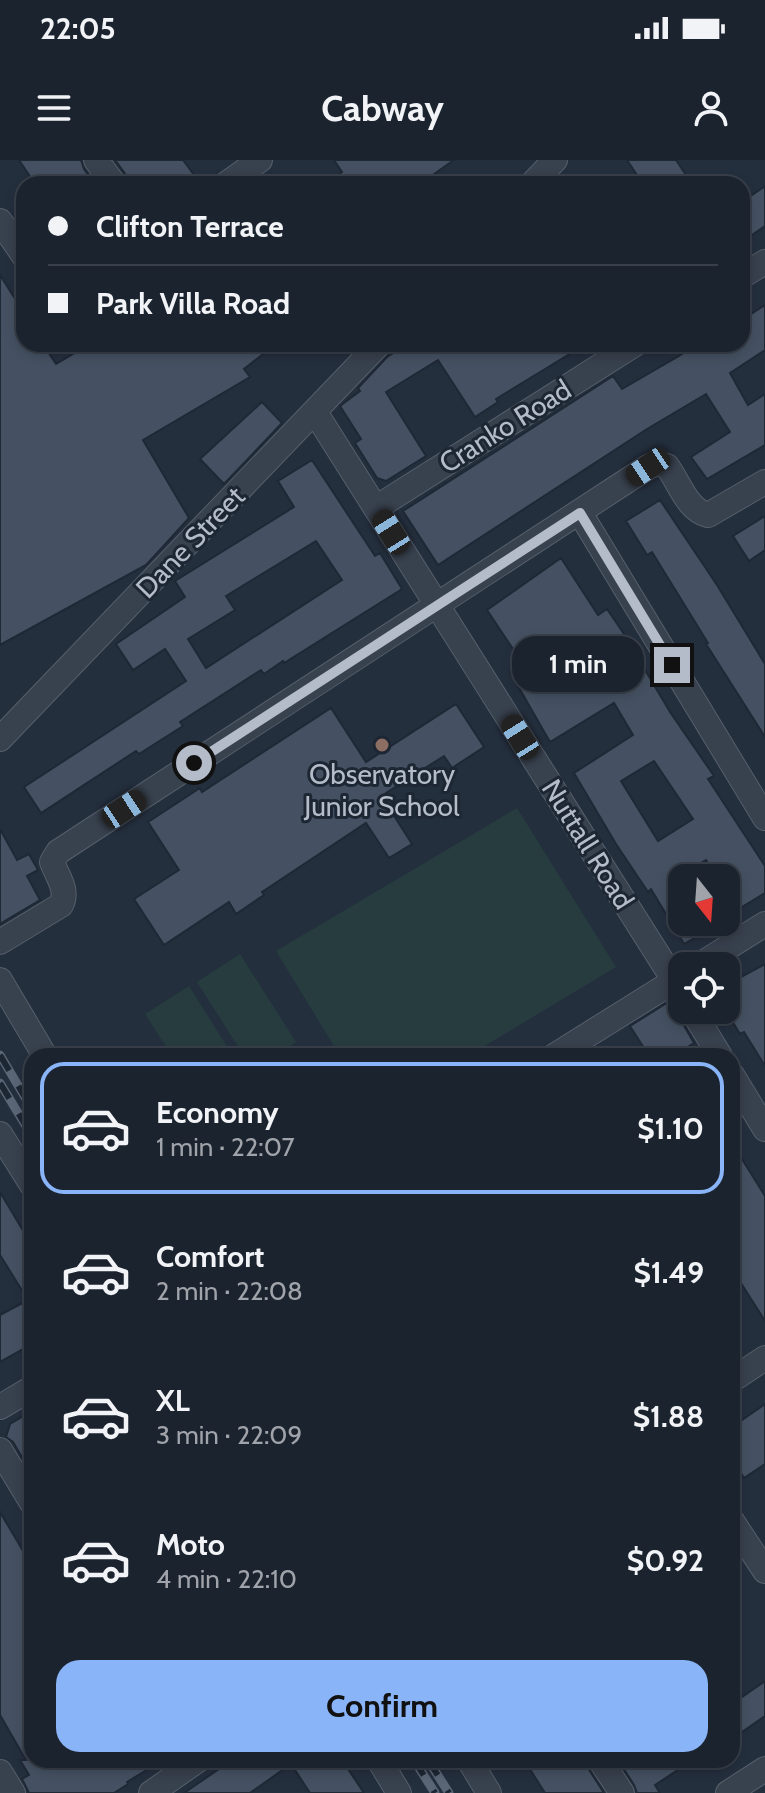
<!DOCTYPE html>
<html lang="en">
<head>
<meta charset="utf-8">
<style>
  :root { --surface:#1b232e; --page:#242b36; --text:#f1f3f6; --muted:#a0a4aa; --line:#39404a; --accent:#8ab4f8 }
  body { margin:0; font-family:Cabin,sans-serif; background:var(--page); color:var(--text); height:100vh; display:flex; flex-direction:column; font-size:30px; white-space:nowrap }
  * { box-sizing:border-box; margin:0 }
  p { font-size:26px; color:var(--muted) }
  .icon { flex:none; width:44px; height:44px; fill:none; stroke:currentColor; stroke-width:2; stroke-linecap:round; stroke-linejoin:round }
  .map { position:relative; flex:1; overflow:hidden }
  .drawer { position:absolute; left:24px; top:888px; width:716px; height:720px; display:flex; flex-direction:column; background:var(--surface); border-radius:24px; box-shadow:0 4px 12px #0003,0 0 0 2px var(--line) }
  .drawer>* { flex:none }
  .guide { position:absolute; left:16px; top:16px; width:734px; height:176px; border-radius:24px; box-shadow:0 4px 12px #0003,0 0 0 2px var(--line); display:grid; align-content:center; height:176px; padding:0 32px; background:var(--surface) }
  .needle { width:52px; rotate:163deg }
  .controls { position:absolute; left:668px; top:704px; display:grid; gap:16px }
  .controls a { display:grid; place-items:center; width:72px; height:72px; border-radius:16px; background:var(--surface); box-shadow:0 4px 12px #0003,0 0 0 2px var(--line); font-size:40px }
  .end { position:absolute; width:36px; height:36px; margin:-18px; border:10px solid #b4bcc9; background:#111; box-shadow:0 0 0 4px #111 }
  .from { border-radius:50% }
  .bubble { position:absolute; height:56px; border-radius:24px; background:var(--surface); box-shadow:0 4px 12px #0003,0 0 0 2px var(--line); font-size:26px; font-weight:700; line-height:56px; text-align:center }
  .car { position:absolute; width:24px; height:48px; margin:-24px -12px; border-radius:10px; box-shadow:0 0 6px 2px #0007; background:linear-gradient(#222 24%,#8ab4d8 0 40%,#222 0 76%,#8ab4d8 0 86%,#222 0) }
  .guide b { display:flex; align-items:center; gap:28px; height:76px; font-size:30px }
  .guide b+b { border-top:2px solid var(--line) }
  .guide i { width:20px; height:20px; background:var(--text) }
  ul { padding:14px 0 0; list-style:none }
  li { display:flex; align-items:center; gap:24px; height:132px; margin:0 16px 12px; padding:0 16px; border:4px solid transparent; border-radius:24px }
  li div { flex:1 }
  li b { display:block; font-size:30px }
  li em { font-style:normal; font-weight:700 }
  li.active { border-color:var(--accent) }
  li>.icon { width:72px; height:72px; stroke-width:1.5 }
  .cta { display:flex; gap:16px; margin-top:auto; padding:16px 32px }
  .cta a { flex:1; height:92px; border-radius:24px; background:var(--accent); color:#111; font-size:32px; font-weight:700; line-height:92px; text-align:center }
  .status { display:flex; justify-content:space-between; align-items:center; height:56px; padding:0 40px; background:var(--surface); direction:ltr }
  .status svg { height:22px; fill:currentColor }
  header { display:flex; justify-content:space-between; align-items:center; height:104px; padding:0 32px; background:var(--surface); font-size:36px; font-weight:700 }
  .map>svg:first-child { display:block }
  .green { fill:#263c3f }
  .building { fill:#455162; stroke:#1f2835; stroke-width:2; fill-rule:evenodd }
  .lines { fill:none; stroke-linecap:round; stroke-linejoin:round }
  .street-casing { stroke:#565f6c; stroke-width:26 }
  .street { stroke:#38414e; stroke-width:24 }
  .rail-casing { stroke:#5a6575; stroke-width:9 }
  .rail { stroke:#1d2633; stroke-width:6; stroke-dasharray:18; stroke-linecap:butt }
  .route { stroke:#b4bcc9; stroke-width:10 }
  .education-dot { fill:#8d6e63; stroke:#1d2633; stroke-width:3 }
  .labels { text-anchor:middle; dominant-baseline:central; stroke-width:6; stroke-linejoin:round; paint-order:stroke }
  .street-label { font-size:28px; fill:#b4bcc9; stroke:#1d2633 }
  .poi-label { font-size:28px; fill:#b4bcc9; stroke:#1d2633 }
</style>
</head>
<body>
<div class="status"><b>22:05</b><svg viewBox="0 0 49 12"><path d="M0 12V9h3v3zM5 12V6h3v6zM10 12V3h3v9zM15 12V0h3v12zM26 1h20v11H26zM47 4h2v5h-2z"/></svg></div>
<header><svg class="icon" aria-label="menu" viewBox="0 0 24 24"><path d="M4 6h16M4 12h16M4 18h16"/></svg>Cabway<svg class="icon" aria-label="person" viewBox="0 0 24 24"><circle cx="12" cy="8" r="4"/><path d="M4 21q1-7 8-7t8 7"/></svg></header>
<div class="map">
<svg width="765" height="1633" viewBox="0 0 765 1633">
  <rect width="100%" height="100%" fill="#242f3e"/>
  <path class="green" d="M517,648L616,807L468,896H340L276,791Z
    M240,794L296,882L274,896H244L197,822Z
    M189,826L233,896H172L145,854Z"/>
  <path class="building" d="M19,0H81L84,9L95,24H35Z
    M115,0H183L194,15L181,24H129L126,15Z
    M334,0H454L420,24H326L342,12Z
    M627,0H676L692,24H643Z
    M765,26V66L749,77L742,68V42Z
    M0,115L24,153V184H43L56,204L90,184H276L244,209L250,217L143,280L189,358L159,391L146,405L0,485Z
    M765,145V190L730,213L748,245L765,234V285L707,319L691,297L730,272L706,234L647,269L438,405L403,351L613,216L622,229L682,194L681,192L693,184H742V160Z
    M408,184H586L496,239L498,242L475,257L438,200L386,232L426,296L386,321L377,318L355,283L361,279L340,246L360,231L358,228L387,197Z
    M262,242L282,263L224,324L200,299Z
    M312,300L375,396L380,393L402,429L284,503L283,501L264,514L261,510L180,562L183,566L139,594L136,591L41,653L24,627L186,521L165,489L133,510L116,484L185,437L175,421L294,347L278,321ZM316,381L342,420L206,508L188,479L235,450L226,436Z
    M660,340L717,425L765,504V577L706,484L708,483L652,392L647,395L626,361Z
    M765,356V390L749,401L733,376Z
    M561,398L598,455L607,449L622,471L670,552L714,616L708,619L765,706V733L737,750L726,732V718H718L706,700L682,714V762H722L684,784L651,729L648,732L616,684L574,613L633,575L614,543L550,582L510,512L523,504L487,450ZM654,601L693,659L658,681L621,621Z
    M456,544L484,587L452,608L444,596L386,633L396,648L391,651L412,684L389,698L366,663L262,732L264,735L236,754L229,742L164,785L134,739L179,710L148,662L200,628L202,632L331,548L366,602Z
    M0,669L17,700L29,694L38,710L27,716L40,740L0,764Z
    M765,804V906L744,872L740,874L726,851V825Z
    M670,841L694,883L673,896H649L630,866Z
    M732,983L765,1036V1161L732,1109Z
    M0,1032L25,1074L32,1070V1184L0,1202V1155L28,1140L0,1095Z
    M765,1244V1304L744,1318L732,1299V1267Z
    M32,1251V1309L30,1311L13,1282L6,1277L10,1264Z
    M0,1352L32,1406V1600H163L127,1622L128,1624L114,1633H29L22,1619L29,1615L20,1600H26L0,1555Z
    M765,1521V1556L732,1579V1544Z
    M232,1600H342L364,1633H310L291,1604L250,1633H184Z
    M524,1600H585L588,1608L604,1633H545Z
    M618,1600H693L655,1625L660,1633H637L634,1625Z"/>
  <g class="lines">
    <defs>
      <path id="street" d="M96,0L114,24
        M226,24L260,0
        M532,24L555,0
        M0,61L24,96
        M742,116L765,102
        M315,252L682,833
        M376,348L635,184
        M580,353L765,658
        M0,579L379,184
        M0,782L61,745C69,730 57,716 52,702L58,692L648,307L657,303L667,306C679,322 687,350 708,355L765,322
        M698,806L765,764
        M0,820L45,896
        M692,850L720,896
        M554,896L682,816
        M732,915L765,969
        M0,974L32,1025
        M732,1220L765,1198
        M0,1247L32,1228
        M0,1290L32,1343
        M732,1361L765,1411
        M379,1600L399,1633
        M469,1600L489,1633
        M600,1600L622,1633
        M0,1612L13,1633
        M151,1633L198,1600
        M728,1633L765,1609"/>
    </defs>
    <use href="#street" class="street-casing"/>
    <use href="#street" class="street"/>
    <defs>
      <path id="rail" d="M0,895L32,949
        M0,923L32,976
        M414,1600L435,1633
        M428,1600L449,1633"/>
    </defs>
    <use href="#rail" class="rail-casing"/>
    <use href="#rail" class="rail"/>
  </g>
  <g class="lines">
    <path class="route" d="M194,603L580,353L672,505"/>
  </g>
  <circle class="education-dot" cx="382" cy="585" r="8"/>
  <g class="labels">
    <g class="street-label">
      <text transform="translate(505 266) rotate(-32)">Cranko Road</text>
      <text transform="translate(190 382) rotate(-46)">Dane Street</text>
      <text transform="translate(588 684) rotate(58)">Nuttall Road</text>
    </g>
    <g class="poi-label">
      <text x="382" y="614">Observatory<tspan x="382" dy="32">Junior School</tspan></text>
    </g>
  </g>
</svg>
<div class="controls">
<a><svg class="needle" viewBox="-14 -14 28 28"><path d="M0-13l5 13h-10z" fill="#e53935"/><path d="M0 13l5-13h-10z" fill="#a0a4aa"/></svg></a>
<a><svg class="icon" aria-label="locate" viewBox="0 0 24 24"><circle cx="12" cy="12" r="6"/><path d="M12 2v4M12 18v4M2 12h4M18 12h4"/></svg></a>
</div>
<i class="end from" style="left:194px;top:603px"></i>
<i class="end" style="left:672px;top:505px"></i>
<div class="bubble" style="left:512px;top:476px;width:132px">1 min</div>
<i class="car" style="left:648px;top:307px;rotate:236deg"></i>
<i class="car" style="left:391px;top:372px;rotate:328deg"></i>
<i class="car" style="left:520px;top:577px;rotate:328deg"></i>
<i class="car" style="left:124px;top:649px;rotate:57deg"></i>
<div class="guide">
<b><i class="from"></i>Clifton Terrace</b>
<b><i></i>Park Villa Road</b>
</div>
<section class="drawer">
<ul>
<li class="active"><svg class="icon" aria-label="car" viewBox="0 0 24 24"><path d="M5 17H2v-5l4-1 3-4h7l3 4 3 1v5h-3M9 17h6M6 11h13"/><circle cx="7" cy="17" r="2"/><circle cx="17" cy="17" r="2"/></svg><div><b>Economy</b><p>1 min · 22:07</p></div><em>$1.10</em></li>
<li><svg class="icon" aria-label="car" viewBox="0 0 24 24"><path d="M5 17H2v-5l4-1 3-4h7l3 4 3 1v5h-3M9 17h6M6 11h13"/><circle cx="7" cy="17" r="2"/><circle cx="17" cy="17" r="2"/></svg><div><b>Comfort</b><p>2 min · 22:08</p></div><em>$1.49</em></li>
<li><svg class="icon" aria-label="car" viewBox="0 0 24 24"><path d="M5 17H2v-5l4-1 3-4h7l3 4 3 1v5h-3M9 17h6M6 11h13"/><circle cx="7" cy="17" r="2"/><circle cx="17" cy="17" r="2"/></svg><div><b>XL</b><p>3 min · 22:09</p></div><em>$1.88</em></li>
<li><svg class="icon" aria-label="car" viewBox="0 0 24 24"><path d="M5 17H2v-5l4-1 3-4h7l3 4 3 1v5h-3M9 17h6M6 11h13"/><circle cx="7" cy="17" r="2"/><circle cx="17" cy="17" r="2"/></svg><div><b>Moto</b><p>4 min · 22:10</p></div><em>$0.92</em></li>
</ul>
<div class="cta"><a>Confirm</a></div>
</section>
</div>
</body>
</html>
